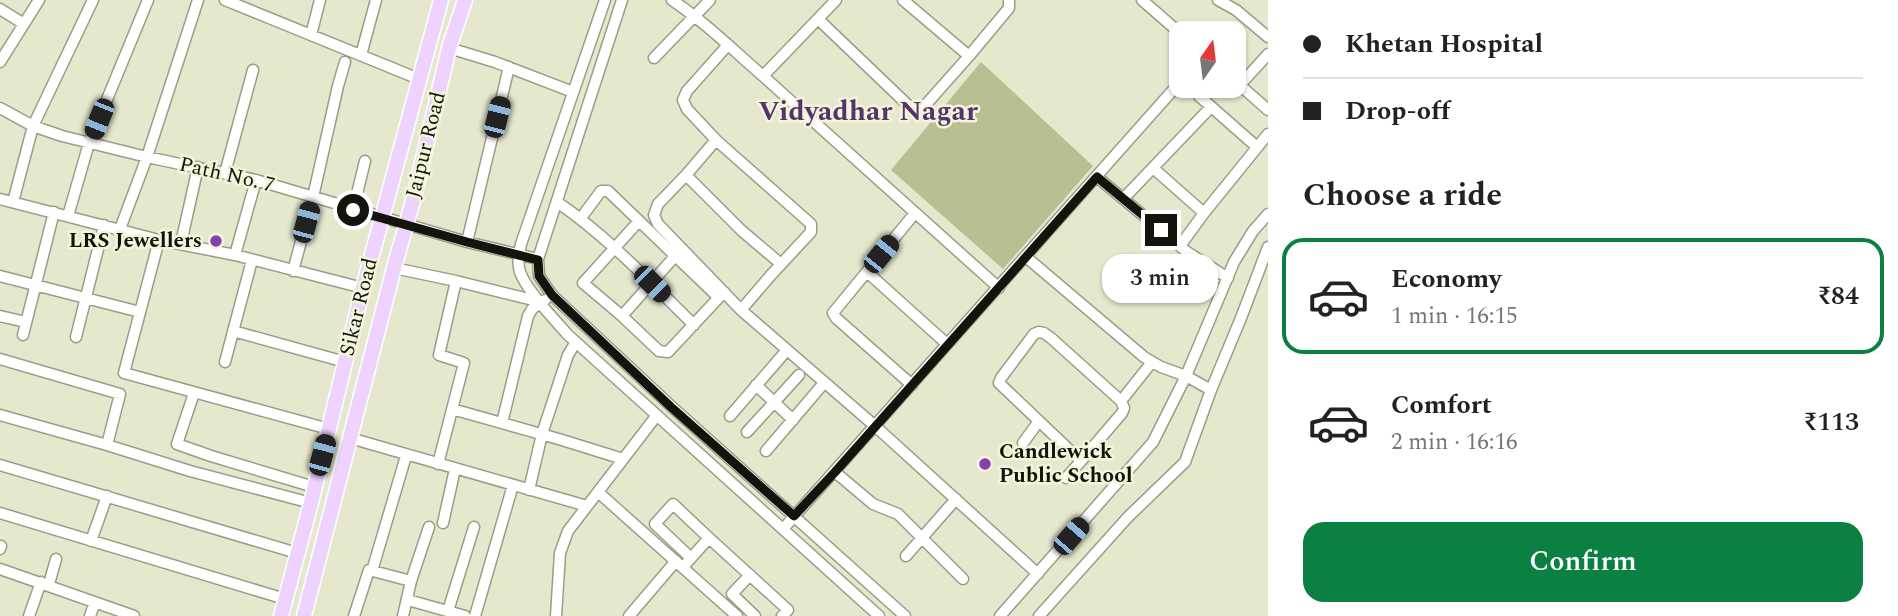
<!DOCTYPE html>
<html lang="en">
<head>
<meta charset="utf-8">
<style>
  :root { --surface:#fff; --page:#f2f2f2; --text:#222; --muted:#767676; --line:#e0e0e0; --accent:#0b8043 }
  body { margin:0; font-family:Spectral,serif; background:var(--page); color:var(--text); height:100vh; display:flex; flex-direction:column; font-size:26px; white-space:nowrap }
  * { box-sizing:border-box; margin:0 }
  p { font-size:23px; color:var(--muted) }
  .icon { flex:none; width:38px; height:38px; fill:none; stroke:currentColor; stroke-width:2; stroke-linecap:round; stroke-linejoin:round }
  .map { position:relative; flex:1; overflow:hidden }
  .drawer { display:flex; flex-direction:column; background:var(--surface); width:630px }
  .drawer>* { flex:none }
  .guide { display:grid; align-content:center; height:154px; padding:0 35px; background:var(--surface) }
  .needle { width:46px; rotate:14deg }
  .controls { position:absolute; left:1169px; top:21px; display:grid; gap:14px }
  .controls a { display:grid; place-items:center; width:77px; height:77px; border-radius:14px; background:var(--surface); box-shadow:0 2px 5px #0004; font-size:35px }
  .end { position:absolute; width:32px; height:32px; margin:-16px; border:9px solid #13140b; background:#fff; box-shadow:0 0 0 4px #fff }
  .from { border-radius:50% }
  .bubble { position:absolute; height:49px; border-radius:21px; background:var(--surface); box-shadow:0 2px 5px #0004; font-size:23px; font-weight:600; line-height:49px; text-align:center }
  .car { position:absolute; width:21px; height:42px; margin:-21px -10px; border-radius:9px; box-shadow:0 0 5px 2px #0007; background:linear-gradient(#222 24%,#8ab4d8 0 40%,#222 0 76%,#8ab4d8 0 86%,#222 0) }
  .guide b { display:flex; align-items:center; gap:24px; height:66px; font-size:26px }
  .guide b+b { border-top:2px solid var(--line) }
  .guide i { width:18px; height:18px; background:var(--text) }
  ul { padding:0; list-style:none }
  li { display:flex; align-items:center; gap:21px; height:116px; margin:0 14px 10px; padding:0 21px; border:4px solid transparent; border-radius:21px }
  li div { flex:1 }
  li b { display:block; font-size:26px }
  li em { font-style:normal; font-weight:600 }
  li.active { border-color:var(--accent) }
  li>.icon { width:63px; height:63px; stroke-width:1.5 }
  h2 { padding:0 35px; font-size:32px; line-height:84px }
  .cta { display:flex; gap:14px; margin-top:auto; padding:14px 35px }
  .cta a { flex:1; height:80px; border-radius:21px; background:var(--accent); color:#fff; font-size:28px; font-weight:600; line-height:80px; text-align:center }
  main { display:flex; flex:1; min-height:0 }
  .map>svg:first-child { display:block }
  .green { fill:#babe93 }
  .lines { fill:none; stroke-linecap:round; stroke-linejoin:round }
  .minor-casing { stroke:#9b9d85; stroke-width:13 }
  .major-casing { stroke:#fff; stroke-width:17 }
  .minor { stroke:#fff; stroke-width:10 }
  .major { stroke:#eed3fe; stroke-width:14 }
  .route { stroke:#13140b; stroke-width:9 }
  .poi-dot { fill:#893eaf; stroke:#f2f5da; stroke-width:2.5 }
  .labels { text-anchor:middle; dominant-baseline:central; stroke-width:5; stroke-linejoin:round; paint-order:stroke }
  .street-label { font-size:21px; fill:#13140b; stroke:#f2f5da }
  .poi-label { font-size:21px; font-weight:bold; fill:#13140b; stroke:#f2f5da; text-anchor:end }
  .district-label { font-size:28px; font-weight:bold; fill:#57336b; stroke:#f2f5da }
</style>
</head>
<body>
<main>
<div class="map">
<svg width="1268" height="616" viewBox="0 0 1268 616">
  <rect width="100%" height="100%" fill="#e5e8cd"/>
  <path class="green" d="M981,62L1093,166L1003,269L891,170Z"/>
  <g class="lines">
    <defs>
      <path id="minor" d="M225,0L419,79
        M605,0L521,244C519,254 517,263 520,272C527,291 554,319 568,335L879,616
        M622,0L538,259L539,276L552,295L672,407L905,616
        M672,0C705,22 733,50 763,76L836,0
        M903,0L969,56L1009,8V0
        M1142,0L1181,34
        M1218,0L1236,10L1268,37
        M0,9L24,24
        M818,19L912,109L917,111L922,109L969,56
        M311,35L320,0
        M727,46L687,91L683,100L687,109L716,140L811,224V232L771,275L741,310
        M449,48L495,62L573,92
        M361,55L376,0
        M654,58L710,0
        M0,62L39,0
        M763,76L999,288
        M1234,80L1268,110
        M1240,85L1268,54
        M1199,96L1257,147
        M0,108L33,126L62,136L147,157L256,180L467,242L538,259
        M716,140L686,175L658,204L654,215L658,224L741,310L875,426L1038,574
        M1153,168L1204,213L1268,134
        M225,173L253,70
        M686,175L742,231L781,264
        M1097,177L1187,252L1228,278
        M1124,198L1211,107
        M0,199L159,240L235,255L363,288
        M13,202L33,126L93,0
        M557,202C607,236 651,283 694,325
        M353,210L365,161
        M68,216L89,143L148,0
        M581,218L601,191H608L718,297
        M639,221L583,283L622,316L659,351L668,352L724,292
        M120,229L147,157L198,0
        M159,240L124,373L329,429
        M467,242L509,67
        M181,243L198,167
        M1180,246L1204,213
        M235,255L256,180
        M1026,257L1144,357L1161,367L1186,376L1211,390
        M394,268L456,281L541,302
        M293,271L313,197L338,86L345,62
        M867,272L947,344
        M0,276L140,312
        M0,316L26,322
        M622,316L676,255
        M233,331L345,362
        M1039,332L1044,333L1051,338L1121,401L1124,408L1122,413L1081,461L999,383L1001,378L1034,334Z
        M23,335L54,212
        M76,337L104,225
        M0,359L120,394L107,445
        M225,362L252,260
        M756,385L793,420
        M912,385L836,318L833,313L915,213
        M194,393L177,444L211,456L314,487
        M1121,401L1152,362
        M452,409L562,440L623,459
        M0,415L107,445L190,471L311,503
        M730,416L787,350
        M502,423L528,316L532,309L545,300
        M747,432L799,375
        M350,438L587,506
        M1023,443L1039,421
        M766,451L824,383
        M438,464L464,363L439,355L456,281
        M0,465L297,553
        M835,472L873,504L898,514L963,579
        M1066,478L1081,461
        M529,490L542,434L568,355L576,342
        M598,492L737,616
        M0,513L285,599
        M443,523L455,469
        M783,529L1181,81
        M91,541L107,496
        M0,549L1,546
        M906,556L956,499
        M691,558L655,524L673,504L709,538
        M683,567L709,538L788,610L782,616
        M0,569L134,616
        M372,571L406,456
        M750,575L732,594L755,616
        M411,581L429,527
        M49,584L56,559
        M408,600L465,616
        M448,611L474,527
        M29,616L41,582
        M90,616L95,602
        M354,616L369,570L411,581L403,616
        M475,616L513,485
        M556,616L560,553L568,531L657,415
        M629,616L676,561
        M1000,616L1153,442L1186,376L1234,262L1253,231L1268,214
        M1039,616L1128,517L1185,462L1211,390L1241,318L1268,247"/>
      <path id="major" d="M281,616L311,503L363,288L441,0
        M304,616L394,268L414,197L449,48L465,0"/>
    </defs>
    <use href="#minor" class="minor-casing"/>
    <use href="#major" class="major-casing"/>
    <use href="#minor" class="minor"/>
    <use href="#major" class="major"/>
  </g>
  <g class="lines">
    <path class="route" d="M353,210L467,242L538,260L539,276L552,295L671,407L794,516L835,472L1097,177L1161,230"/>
  </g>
  <g class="poi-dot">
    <circle cx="216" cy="241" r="7"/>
    <circle cx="985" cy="464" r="7"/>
  </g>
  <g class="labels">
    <g class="street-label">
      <text transform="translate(426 145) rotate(-76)">Jaipur Road</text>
      <text transform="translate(227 175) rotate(13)">Path No. 7</text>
      <text transform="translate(359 307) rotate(-76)">Sikar Road</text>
    </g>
    <g class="poi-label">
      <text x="202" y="241">LRS Jewellers</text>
      <text x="999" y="452" text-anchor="start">Candlewick<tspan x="999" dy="24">Public School</tspan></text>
    </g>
    <g class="district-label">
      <text x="868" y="111">Vidyadhar Nagar</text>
    </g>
  </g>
</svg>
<div class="controls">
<a><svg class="needle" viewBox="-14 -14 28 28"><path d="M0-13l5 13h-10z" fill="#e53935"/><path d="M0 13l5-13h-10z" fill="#767676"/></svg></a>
</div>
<i class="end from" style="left:353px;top:210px"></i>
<i class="end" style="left:1161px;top:230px"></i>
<div class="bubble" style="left:1102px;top:254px;width:116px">3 min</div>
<i class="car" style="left:497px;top:117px;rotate:14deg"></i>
<i class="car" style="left:99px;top:119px;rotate:202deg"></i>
<i class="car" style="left:306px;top:222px;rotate:15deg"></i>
<i class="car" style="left:881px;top:254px;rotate:39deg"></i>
<i class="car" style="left:652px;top:284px;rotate:135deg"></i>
<i class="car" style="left:322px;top:455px;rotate:15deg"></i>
<i class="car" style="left:1071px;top:536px;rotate:41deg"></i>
</div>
<section class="drawer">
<div class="guide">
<b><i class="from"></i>Khetan Hospital</b>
<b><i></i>Drop-off</b>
</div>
<h2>Choose a ride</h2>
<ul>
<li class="active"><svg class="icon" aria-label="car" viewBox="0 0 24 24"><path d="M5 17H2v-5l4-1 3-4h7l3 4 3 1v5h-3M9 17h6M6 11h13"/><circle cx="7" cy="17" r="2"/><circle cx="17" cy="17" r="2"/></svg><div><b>Economy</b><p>1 min · 16:15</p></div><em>₹84</em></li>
<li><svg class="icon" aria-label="car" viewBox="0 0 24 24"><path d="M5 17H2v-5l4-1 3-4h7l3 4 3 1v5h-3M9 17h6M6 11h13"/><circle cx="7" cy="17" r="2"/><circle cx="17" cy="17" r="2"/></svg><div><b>Comfort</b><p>2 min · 16:16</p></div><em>₹113</em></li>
</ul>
<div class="cta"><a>Confirm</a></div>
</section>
</main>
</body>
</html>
